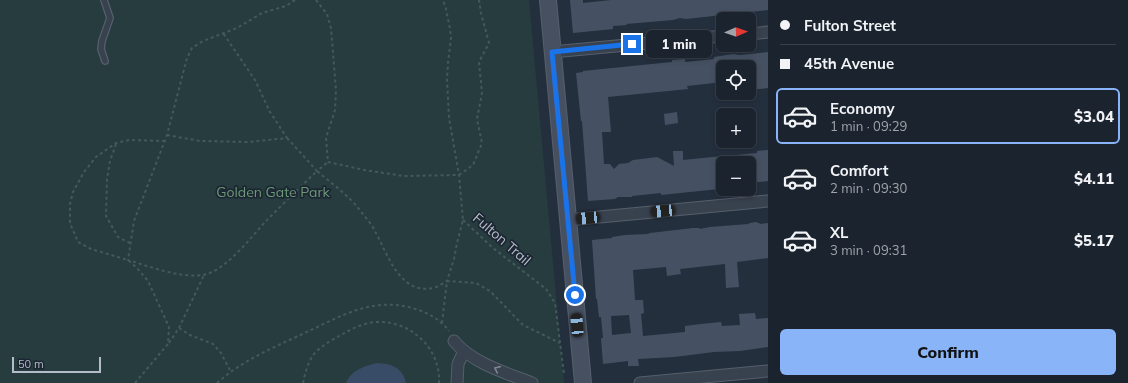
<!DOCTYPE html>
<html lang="en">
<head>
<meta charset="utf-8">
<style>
  :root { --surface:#1b232e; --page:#242b36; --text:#f1f3f6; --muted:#a0a4aa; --line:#39404a; --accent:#8ab4f8 }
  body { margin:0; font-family:Mulish,sans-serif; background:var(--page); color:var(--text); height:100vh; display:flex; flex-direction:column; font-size:15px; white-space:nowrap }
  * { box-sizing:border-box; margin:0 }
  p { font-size:13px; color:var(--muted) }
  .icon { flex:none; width:22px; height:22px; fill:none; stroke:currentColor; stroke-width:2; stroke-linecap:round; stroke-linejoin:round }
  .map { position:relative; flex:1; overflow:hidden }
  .sheet { display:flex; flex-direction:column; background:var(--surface); width:360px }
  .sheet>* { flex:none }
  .top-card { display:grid; align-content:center; height:88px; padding:0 12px; background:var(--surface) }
  .needle { width:26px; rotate:88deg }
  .buttons { position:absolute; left:716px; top:12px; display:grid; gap:8px }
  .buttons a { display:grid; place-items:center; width:40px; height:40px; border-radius:6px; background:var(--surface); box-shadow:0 2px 6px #0003,0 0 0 1px var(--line); font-size:20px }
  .scale { position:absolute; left:12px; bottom:10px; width:89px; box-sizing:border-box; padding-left:4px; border:2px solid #b4bcc9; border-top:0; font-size:11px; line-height:14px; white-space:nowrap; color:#b4bcc9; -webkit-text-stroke:3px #1d2633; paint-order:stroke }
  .end { position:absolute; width:18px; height:18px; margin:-9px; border:5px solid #1a73e8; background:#fff; box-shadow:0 0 0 2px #fff }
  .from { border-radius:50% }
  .bubble { position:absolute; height:28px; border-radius:6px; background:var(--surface); box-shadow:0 2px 6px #0003,0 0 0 1px var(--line); font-size:13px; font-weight:800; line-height:28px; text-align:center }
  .car { position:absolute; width:12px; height:24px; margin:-12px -6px; border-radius:5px; box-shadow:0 0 3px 1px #0007; background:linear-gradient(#222 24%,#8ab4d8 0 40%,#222 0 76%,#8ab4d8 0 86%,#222 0) }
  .top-card b { display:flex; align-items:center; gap:14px; height:38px; font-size:15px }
  .top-card b+b { border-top:1px solid var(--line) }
  .top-card i { width:10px; height:10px; background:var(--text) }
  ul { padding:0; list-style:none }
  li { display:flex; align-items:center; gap:12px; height:56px; margin:0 8px 6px; padding:0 4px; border:2px solid transparent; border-radius:6px }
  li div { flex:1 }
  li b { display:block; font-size:15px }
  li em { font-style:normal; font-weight:800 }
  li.on { border-color:var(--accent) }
  li>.icon { width:36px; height:36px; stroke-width:1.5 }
  .primary-button { display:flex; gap:8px; margin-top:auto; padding:8px 12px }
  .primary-button a { flex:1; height:46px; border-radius:6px; background:var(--accent); color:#111; font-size:16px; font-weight:800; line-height:46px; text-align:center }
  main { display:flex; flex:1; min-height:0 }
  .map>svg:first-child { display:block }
  .green { fill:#263c3f }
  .water { fill:#394c67 }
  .building { fill:#455162; fill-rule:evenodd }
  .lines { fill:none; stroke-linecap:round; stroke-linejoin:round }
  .service-casing { stroke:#565f6c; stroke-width:8 }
  .minor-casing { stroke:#565f6c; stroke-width:13 }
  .secondary-casing { stroke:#565f6c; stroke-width:18 }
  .path { stroke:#44595c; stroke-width:2; stroke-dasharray:3 3; stroke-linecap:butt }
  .service { stroke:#38414e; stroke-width:5.5 }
  .minor { stroke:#38414e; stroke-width:11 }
  .secondary { stroke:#465061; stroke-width:16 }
  .oneway { stroke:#7c8592 }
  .route { stroke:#1a73e8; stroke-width:5 }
  .labels { text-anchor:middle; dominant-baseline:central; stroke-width:3.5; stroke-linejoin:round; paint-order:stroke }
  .park-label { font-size:14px; fill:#6b9a76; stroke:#1d2633 }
  .street-label { font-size:14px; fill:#b4bcc9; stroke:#1d2633 }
</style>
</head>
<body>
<main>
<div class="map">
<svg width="768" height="383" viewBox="0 0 768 383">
  <rect width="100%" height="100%" fill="#242f3e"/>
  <path class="green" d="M0,0H529L564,383H0Z"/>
  <path class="water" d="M377,363C392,364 402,367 406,383H346C351,370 365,366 377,363Z"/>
  <path class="building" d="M570,0H583V3L611,0H768V10L686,19L680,18L673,20L626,24L627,25L613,26V29L573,33Z
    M768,52V88L749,90V67H723V82L687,86L688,89L608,97L611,132H602L604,164H610L614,169L619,164L628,163L633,160L657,157L674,166L673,151H683V160L723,156V183H718L719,189L661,195V193L632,196V197H618L615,199L588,201L582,121H581L576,73L583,72V71L672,62V60L685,59V62L714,59V57L733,54L740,55Z
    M677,112L678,123L665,125L664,114Z
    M768,150V181L749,183V163H726V156L757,153V151Z
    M756,222L761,224L768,223V258L737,262L739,287L726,288L725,264L680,269L681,274L667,276L666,267L633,270L635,300H643L644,313L641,314L643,336L685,332V326L701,324L721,322L722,326L740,325L739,314L755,313L756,319L768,318V347L740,351L714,352L674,357L638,359L639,366H628V361L603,364L601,338H603L601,317H599L597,299H596L592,240L612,238V237L625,235L648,234L650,233L693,228H699L700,229L710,227L748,224L750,223ZM629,315L631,333L612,335L611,316Z"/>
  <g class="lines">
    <defs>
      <path id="service" d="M104,0L110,18L102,41L101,49L105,61"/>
      <path id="minor" d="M749,34L768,32
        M552,52L723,36
        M568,220L768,201
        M454,341C472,363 506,373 532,383
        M457,383L458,364L464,351
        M640,383L768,371"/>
      <path id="secondary" d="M548,0L583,383"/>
    </defs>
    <use href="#service" class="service-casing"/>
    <use href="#minor" class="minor-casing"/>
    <use href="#secondary" class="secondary-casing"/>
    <path class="path" d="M295,0L286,6L262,13L237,28L203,41L192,48L187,58L167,135L134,221L128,260C151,267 179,278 203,275C226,271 251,237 267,220C283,204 300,187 317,171C332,184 350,196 362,213C367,219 373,226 376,233C388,255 400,295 433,288C438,287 443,283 447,281L454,259L457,243L463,220L459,175L449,118L447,79L448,63L451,38L450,29L446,9L443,0
      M316,0L327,14L331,28L336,90L335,110L326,138L328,162L364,170L404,176L459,175
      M167,135L200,141L248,142L287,138L270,112L255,80L223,33
      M287,138L317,171L328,162
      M116,144L110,161L107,179L106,216L118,237L130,243
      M459,175L473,165L482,143L477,119L482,93L479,62L489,43L481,13L479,0
      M463,220L493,248L546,289L555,303L564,374
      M442,323L447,281L476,283L490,291L523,325L560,343
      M179,328L190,335L213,344L221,353L231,372
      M169,343L179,328L204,275
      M135,383L168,344L169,327L148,281L137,268L128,260L91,249L78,242L70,223V204L73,192L84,172L96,157L116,143L129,140L165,141
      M217,383C244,359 277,346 309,331C332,320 356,307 381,305C404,303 434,311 449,331
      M303,383C305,373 308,362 314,354C320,347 330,341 339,336C350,330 362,323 376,322C410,320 441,348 439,383"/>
    <use href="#service" class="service"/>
    <use href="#minor" class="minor"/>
    <use href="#secondary" class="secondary"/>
  </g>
  <defs><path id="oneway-chevron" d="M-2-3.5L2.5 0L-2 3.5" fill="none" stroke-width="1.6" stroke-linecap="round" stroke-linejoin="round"/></defs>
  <use class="oneway" href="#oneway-chevron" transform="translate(497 369) rotate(-156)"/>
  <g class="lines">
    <path class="route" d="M575,295L552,52L632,44"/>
  </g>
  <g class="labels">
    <g class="park-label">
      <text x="273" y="192">Golden Gate Park</text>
    </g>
    <g class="street-label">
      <text transform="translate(502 239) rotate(41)">Fulton Trail</text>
    </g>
  </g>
</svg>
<div class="buttons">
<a><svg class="needle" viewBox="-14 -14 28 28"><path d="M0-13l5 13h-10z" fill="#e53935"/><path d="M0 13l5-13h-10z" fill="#a0a4aa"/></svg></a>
<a><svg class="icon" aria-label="locate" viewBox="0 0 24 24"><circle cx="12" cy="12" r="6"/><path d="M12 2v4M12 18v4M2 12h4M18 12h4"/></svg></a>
<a>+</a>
<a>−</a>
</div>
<div class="scale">50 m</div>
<i class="end from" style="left:575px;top:295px"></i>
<i class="end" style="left:632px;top:44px"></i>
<div class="bubble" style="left:646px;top:30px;width:66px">1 min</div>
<i class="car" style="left:663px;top:211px;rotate:265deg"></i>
<i class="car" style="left:588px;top:218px;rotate:265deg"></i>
<i class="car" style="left:577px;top:325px;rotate:355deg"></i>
</div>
<section class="sheet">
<div class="top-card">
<b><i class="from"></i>Fulton Street</b>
<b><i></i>45th Avenue</b>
</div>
<ul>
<li class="on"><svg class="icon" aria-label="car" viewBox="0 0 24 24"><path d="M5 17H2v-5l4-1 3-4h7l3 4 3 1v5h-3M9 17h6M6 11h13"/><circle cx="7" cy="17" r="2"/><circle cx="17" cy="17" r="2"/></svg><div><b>Economy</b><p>1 min · 09:29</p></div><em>$3.04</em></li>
<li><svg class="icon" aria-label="car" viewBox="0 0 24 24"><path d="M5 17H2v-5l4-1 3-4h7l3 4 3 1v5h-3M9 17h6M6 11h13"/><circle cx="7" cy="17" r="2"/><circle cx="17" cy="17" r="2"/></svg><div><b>Comfort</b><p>2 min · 09:30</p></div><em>$4.11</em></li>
<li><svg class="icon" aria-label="car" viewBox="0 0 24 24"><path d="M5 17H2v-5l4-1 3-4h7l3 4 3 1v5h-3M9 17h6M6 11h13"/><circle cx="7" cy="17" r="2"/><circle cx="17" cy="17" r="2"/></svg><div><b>XL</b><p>3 min · 09:31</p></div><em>$5.17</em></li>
</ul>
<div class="primary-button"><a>Confirm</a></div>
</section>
</main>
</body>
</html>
